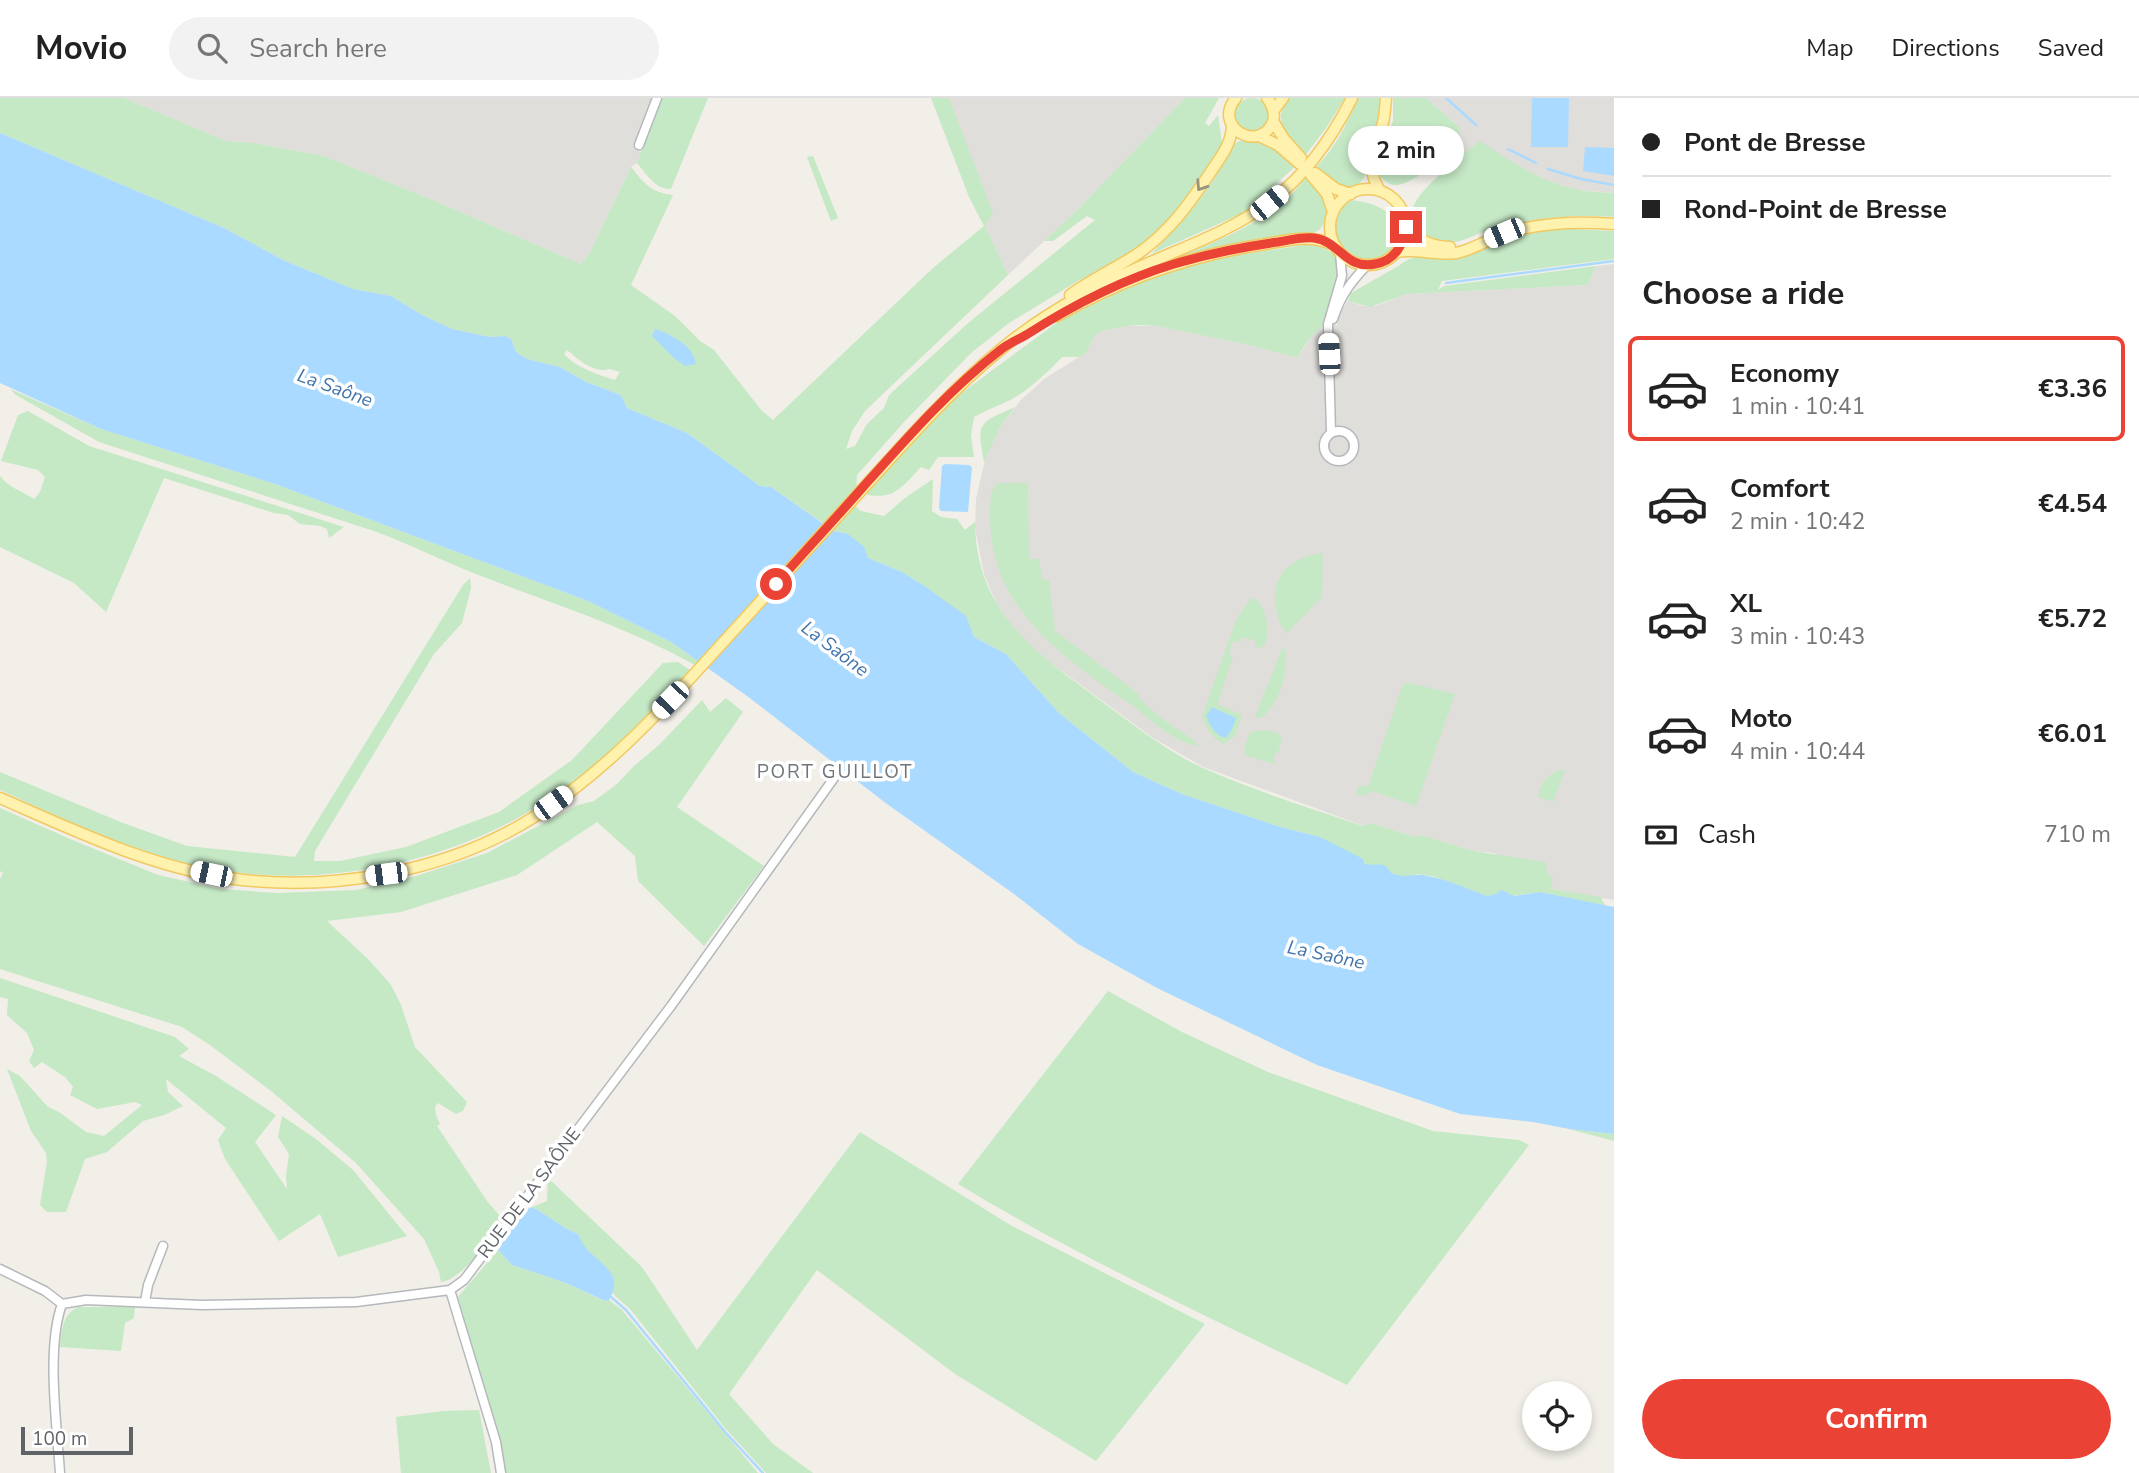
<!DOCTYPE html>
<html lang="en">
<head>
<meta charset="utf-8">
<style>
  :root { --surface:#fff; --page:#f2f2f2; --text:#222; --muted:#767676; --line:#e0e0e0; --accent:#ea4335 }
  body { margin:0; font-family:"Nunito Sans",sans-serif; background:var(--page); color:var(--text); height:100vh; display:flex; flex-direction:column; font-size:26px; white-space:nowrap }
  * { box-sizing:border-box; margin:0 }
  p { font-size:23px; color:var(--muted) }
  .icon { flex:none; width:38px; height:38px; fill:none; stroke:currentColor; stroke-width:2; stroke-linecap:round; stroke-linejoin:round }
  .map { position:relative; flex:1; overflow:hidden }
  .details { display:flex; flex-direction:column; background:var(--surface); width:525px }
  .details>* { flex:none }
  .hud { display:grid; align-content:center; height:154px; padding:0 28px; background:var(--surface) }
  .fabs { position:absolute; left:1522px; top:1283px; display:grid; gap:14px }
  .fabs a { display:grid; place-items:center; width:70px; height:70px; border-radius:50%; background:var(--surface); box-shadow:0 4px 10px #0003; font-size:35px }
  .scale { position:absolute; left:21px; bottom:18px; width:112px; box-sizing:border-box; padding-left:7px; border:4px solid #5f6368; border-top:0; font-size:19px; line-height:24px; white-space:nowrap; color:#5f6368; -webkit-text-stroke:5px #fff; paint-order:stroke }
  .end { position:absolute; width:32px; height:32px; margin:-16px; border:9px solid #ea4335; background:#fff; box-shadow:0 0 0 4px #fff }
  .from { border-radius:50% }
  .bubble { position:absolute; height:49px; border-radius:24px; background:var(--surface); box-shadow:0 4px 10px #0003; font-size:23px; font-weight:700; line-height:49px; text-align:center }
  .car { position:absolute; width:21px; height:42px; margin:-21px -10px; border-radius:9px; box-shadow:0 0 5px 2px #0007; background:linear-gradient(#fff 24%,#345 0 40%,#fff 0 76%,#345 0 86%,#fff 0) }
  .hud b { display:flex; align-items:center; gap:24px; height:66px; font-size:26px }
  .hud b+b { border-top:2px solid var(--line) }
  .hud i { width:18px; height:18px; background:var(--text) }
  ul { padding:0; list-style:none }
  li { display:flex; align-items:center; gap:21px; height:105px; margin:0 14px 10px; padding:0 14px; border:4px solid transparent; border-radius:10px }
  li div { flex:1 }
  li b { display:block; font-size:26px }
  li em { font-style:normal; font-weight:700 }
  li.selected { border-color:var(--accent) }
  li>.icon { width:63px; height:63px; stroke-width:1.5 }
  h2 { padding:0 28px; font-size:32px; line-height:84px }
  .pay { display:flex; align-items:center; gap:18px; height:77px; padding:0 28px; font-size:26px }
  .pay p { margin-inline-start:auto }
  .action { display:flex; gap:14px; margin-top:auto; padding:14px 28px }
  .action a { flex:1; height:80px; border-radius:42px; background:var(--accent); color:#fff; font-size:28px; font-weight:700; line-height:80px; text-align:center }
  header { display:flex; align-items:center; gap:42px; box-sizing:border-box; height:98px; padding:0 35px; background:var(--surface); border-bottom:2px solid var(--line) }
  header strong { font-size:33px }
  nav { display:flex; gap:38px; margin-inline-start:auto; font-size:24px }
  .search { width:490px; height:63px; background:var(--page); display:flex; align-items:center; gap:18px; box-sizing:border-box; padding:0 24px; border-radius:38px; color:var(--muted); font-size:26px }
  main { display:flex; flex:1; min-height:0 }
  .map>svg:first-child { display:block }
  .industrial { fill:#e0deda }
  .green { fill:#c5e8c5; fill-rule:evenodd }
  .water { fill:#aadaff }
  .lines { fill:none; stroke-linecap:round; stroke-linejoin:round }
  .stream { stroke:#aadaff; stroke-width:2.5 }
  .minor-casing { stroke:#b5b8bc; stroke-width:11 }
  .major-casing { stroke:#f2c960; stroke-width:13 }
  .minor { stroke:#fff; stroke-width:8 }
  .major { stroke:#fff2af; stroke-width:10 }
  .oneway { stroke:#979581 }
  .route { stroke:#ea4335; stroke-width:9 }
  .labels { text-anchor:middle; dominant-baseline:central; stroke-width:7; stroke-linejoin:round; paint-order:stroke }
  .street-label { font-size:18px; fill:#5f6368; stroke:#fff }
  .water-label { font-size:19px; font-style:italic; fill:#4174aa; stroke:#fff }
  .neighbourhood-label { font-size:19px; letter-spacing:2px; fill:#70757a; stroke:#fff }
</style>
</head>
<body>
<header>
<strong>Movio</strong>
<div class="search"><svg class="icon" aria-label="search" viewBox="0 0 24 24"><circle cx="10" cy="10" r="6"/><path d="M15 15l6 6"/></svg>Search here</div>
<nav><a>Map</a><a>Directions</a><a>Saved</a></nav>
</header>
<main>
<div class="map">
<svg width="1614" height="1375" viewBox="0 0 1614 1375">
  <rect width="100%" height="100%" fill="#f1efe8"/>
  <path class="industrial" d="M124,0H661L637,65L631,69L589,156L581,166L430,101L324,58L254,45L226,43Z
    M949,0H1185L1076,113L1008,177L985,128L967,49Z
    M1426,0H1614V95L1576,92L1549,83L1522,71L1480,44L1449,67L1442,60L1455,47L1460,30Z
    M1614,166V802L1551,791L1494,755L1473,753L1422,737L1415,739L1371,725L1364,728L1203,669L1153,640L1037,555L1008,524L996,505L984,476L975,430L976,401L986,358L999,331L1020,303L1044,281L1087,254L1094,238L1102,233L1127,228H1156L1245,246L1298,260L1312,236L1324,227H1337L1339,216L1348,203L1363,208H1376L1407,196L1588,187L1596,168Z"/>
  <path class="green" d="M1235 17a17 17 0 1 1 34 0a17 17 0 1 1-34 0Z
    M0,0H124L226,43L254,45L324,58L430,101L581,166L589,156L631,69C645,86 650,94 673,97L631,187L675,218L700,243L714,252L762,313L773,322L933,170L984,128L969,99L931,0H949L993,115L985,128L1008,177L865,313L852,333L846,351L855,348L867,326L884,310L889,297L967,226L1095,122L1087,118L1053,143H1044L1076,113L1185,0H1219L1205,25L1209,28L1218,17L1222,46L1219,55L1189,101L1159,136L1127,160L1078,183L1009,225L971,255L904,324L857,377L855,408L861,413L884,418L905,400L933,381L932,413L941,419L957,421L965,432L975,424C976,517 1038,556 1105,606C1136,629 1168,654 1203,670C1255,693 1310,710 1363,728L1371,725L1415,739L1422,737L1473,753L1546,764L1547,774L1553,781L1551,791L1601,799L1605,808L1540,794L1513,798L1507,796L1487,798L1432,778L1417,776L1408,780L1399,778L1364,765L1320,739L1277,728L1182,696L1133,674L1059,615L1006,556L974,539L969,528L944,503L923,487L902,474L868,460L848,436L835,433L771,389L760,388L687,335L627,310L621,297L586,284L560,269L527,261L516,254L511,241L505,238L490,239L452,231L422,217L391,198L353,191L283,162L224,130L0,35ZM567,252C579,262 594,276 610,271L620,274L615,282C596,276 577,270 564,256Z
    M661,0H708L671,91C655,91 647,77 637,65Z
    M1290,0H1345L1326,30L1304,59L1282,28C1279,17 1282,8 1290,0Z
    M1358,0H1383L1382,10L1364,80C1349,101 1329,82 1315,70C1335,51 1347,26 1358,0Z
    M1393,0H1426L1460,30C1459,35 1458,42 1455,46C1448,58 1409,88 1396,87C1388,87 1382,81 1379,75V59L1393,23Z
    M1239,43L1272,46L1297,67L1243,115L1151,156C1184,123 1213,89 1233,47Z
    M1480,43C1510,63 1539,83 1575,91C1587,94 1601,94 1614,95V119C1572,116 1532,120 1491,131C1476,136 1462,145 1445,145C1435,144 1423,141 1417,132C1413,126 1410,118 1412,112C1417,92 1463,56 1480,43Z
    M813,58L838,120L831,123L807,59Z
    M1307,78L1329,106L1327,121L1320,131L1312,136L1288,139L1148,171C1204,147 1269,129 1307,78Z
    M1350,102C1433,110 1392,186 1350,157C1342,152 1337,144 1336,135C1334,121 1340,110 1350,102Z
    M1556,130L1614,133V161L1442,183L1438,192L1444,188L1596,168L1588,187L1407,196L1370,209L1348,203L1351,195L1400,167C1414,153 1433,163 1451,161C1471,158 1490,149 1508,142C1524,137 1540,133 1556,130Z
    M1305,147C1362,148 1327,196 1324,227C1311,237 1305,245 1298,260L1245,246L1156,228L1142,227L1127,228L1102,233L1094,238L1087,254L1080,259H1062C1049,273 1027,294 1010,302C998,308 986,312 974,319L971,338L974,359H938L929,372L921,369C902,389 894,403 864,396L920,333L955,300L1059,223L1124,191L1166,175L1212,161Z
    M10,291L101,331L275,386L588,503L671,544L698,563L695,567C625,528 550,505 476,476C443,463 411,447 377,434L99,344L16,297Z
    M1015,309L999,331L984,364C977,324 977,326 1015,309Z
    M28,313L89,348L344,429L329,440L327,431L320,428L300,426L288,417L274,415L164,380L106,514L74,485L0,449V378C9,390 22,393 34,401L40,394L45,379L38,372L1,363L18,317Z
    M997,385H1028L1029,461H1039L1042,481L1049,482L1055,533L1139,596L1138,599L1158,618L1192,641L1198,648C1175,645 1152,623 1134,609C1066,561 992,514 990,421C990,410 989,393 997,385Z
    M1323,455L1322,499L1287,535C1279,527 1278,522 1276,510C1270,477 1291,459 1323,455Z
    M470,480L471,490L462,525L434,556L315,753L314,763H340L406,749L499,714L572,662L663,565L678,564L690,572C660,604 630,637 596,666C480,766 314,802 167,761C109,745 55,717 0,692V674L123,725L187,748L295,759L463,487Z
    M1251,500H1255C1267,513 1270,529 1265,547L1259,550L1255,549L1256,543L1243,539L1240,544L1233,543L1229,556L1233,558L1218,605L1219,607L1242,617L1235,638L1224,646C1212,641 1207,630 1202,619L1236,522Z
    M1282,551H1285C1290,573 1278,611 1258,621L1255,618Z
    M1409,585L1455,596L1416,708L1372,693L1365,698L1356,696L1359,687L1368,689L1403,586Z
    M726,600L743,614L677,709L764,768L704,848L638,783L635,758L597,724L517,777L401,814L327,823L368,861L391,887L401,907L415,949L467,1004L463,1013L456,1016L438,1005L435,1009L436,1017L440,1026L437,1028L487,1103L504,1123C490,1140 462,1182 441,1184L439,1174L424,1141L356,1065L271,993L210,947L182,929L0,871V781L3,775L0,773V710L70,741L158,777L221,791L276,795L356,792L416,778L487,755L578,707L594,703L617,686L633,669L660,646L702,602L710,614Z
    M1267,632L1278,635L1282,641L1278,655H1275L1273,663L1276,665L1274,666L1246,657L1244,652L1250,634Z
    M1560,672H1565L1553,704L1538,699C1541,684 1546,677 1560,672Z
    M0,880L175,939L189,951L179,958L216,978L276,1017L255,1044L287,1091L286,1078L289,1056L278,1039L282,1018L316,1041L353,1072L407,1138L338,1159L320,1116L279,1143L225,1061L218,1042L226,1030L166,981L168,994L183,1008L164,1017L143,1023L107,1054L85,1061L66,1114H47L40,1107L47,1064L46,1055L31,1033L7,971L20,978L48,1009L59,1014L86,1034L104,1038L142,1007L135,1004L97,1011L70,997L73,989L65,979L42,964L34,970L29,963L34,952L27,935L7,917L8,901L0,899Z
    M1108,893L1182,934L1268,974L1433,1033L1519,1042L1529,1047L1347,1287C1216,1222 1083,1162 958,1086Z
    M1569,1031L1614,1036V1043Z
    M860,1034L1012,1128L1205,1226L1096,1363L955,1276L817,1172L729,1296L773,1346L813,1375H766L725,1330L630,1211L613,1196C613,1162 599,1169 583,1147C581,1144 580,1140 578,1136C562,1130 548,1117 532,1109L547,1103L548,1080L642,1169L697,1252Z
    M498,1152L512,1167L566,1185L604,1203L609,1202L622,1212L758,1375H506L458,1199Z
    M78,1209H135L134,1220L125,1225L121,1253L60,1249C62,1232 62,1217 78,1209Z
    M479,1312L491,1375H401L396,1319L443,1313Z"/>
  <path class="water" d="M1532,0H1569L1568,49H1531Z
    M0,35L224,130L283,162L353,191L391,198L422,217L452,231L490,239L505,238L511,241L516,254L527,261L560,269L586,284L621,297L627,310L687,335L760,388L771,389L834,433L848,436L864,449L868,460L902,474L923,487L966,518L974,539L1006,556L1059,615L1133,674L1182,696L1277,728L1320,739L1363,761L1364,765C1375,770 1384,761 1391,775C1409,782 1412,774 1428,778C1449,782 1468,791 1487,798L1496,796L1502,792L1514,798L1540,794L1614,809V1036L1569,1031L1533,1024L1460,1016L1317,967L1157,890L1078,846L1014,796L887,706L747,598L671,544L588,503L275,386L101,331L0,285Z
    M1585,49L1614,50V78L1583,73Z
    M655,231C672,237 693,247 696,266L685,268L674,260L652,238Z
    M945,366L969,367L972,369L968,414L941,413L939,410L942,368Z
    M1212,609L1236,620L1232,631L1226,640C1215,638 1210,627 1206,618Z
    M532,1109C548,1117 562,1130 578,1136C580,1139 581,1143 583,1146C594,1164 627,1173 609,1202L605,1203L566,1185L512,1167L498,1152L519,1115Z"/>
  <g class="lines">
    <path class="stream" d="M1446,0L1476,27
      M1508,51L1536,65
      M1548,71L1581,81L1614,87
      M1446,185L1614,163
      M611,1199L626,1212L726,1335L763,1375"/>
    <defs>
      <path id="minor" d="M639,47L657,0
        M1333,221C1341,197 1350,185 1367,167
        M1324 348a15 15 0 1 1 30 0a15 15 0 1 1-30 0Z
        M1331,334L1328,226L1342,178L1340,155
        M0,1171L45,1193L62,1206
        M450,1192L496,1344L501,1375
        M145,1204L148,1187L163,1148
        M62,1206L86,1202L202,1207L356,1204L450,1192L464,1182L671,908L834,680
        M60,1375C57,1328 46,1250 62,1206"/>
      <path id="major" d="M1236,0C1212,28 1257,55 1272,26C1276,17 1273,8 1267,0
        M1274,12L1283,0
        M1273,23L1284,41L1301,60
        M1259,38L1278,47L1300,66
        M1315,75L1336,91L1351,96
        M1311,77L1327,96L1333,114
        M1330 129a38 38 0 1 1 76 0a38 38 0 1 1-76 0Z
        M1380,93C1364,67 1375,54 1382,28C1385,19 1385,10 1386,0
        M1406,129C1419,142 1431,149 1450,149
        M1397,154C1417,150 1436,158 1456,155C1473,152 1490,140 1506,135C1542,124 1577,123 1614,126
        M1070,197C1091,182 1114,171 1136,157C1169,135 1190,105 1212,72C1221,59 1231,46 1232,29
        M1057,218C1122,181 1191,157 1266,146C1289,142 1312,136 1334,147
        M0,700C73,732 148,768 228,780C330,795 447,774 534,719C605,674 662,612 718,550C765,498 812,446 859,395C904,345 948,295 1000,252C1041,218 1087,192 1135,171C1181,150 1230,134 1270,104C1307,76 1332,40 1352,0"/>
    </defs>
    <use href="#minor" class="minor-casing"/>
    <use href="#major" class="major-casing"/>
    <use href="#minor" class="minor"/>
    <use href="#major" class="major"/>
  </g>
  <defs><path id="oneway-chevron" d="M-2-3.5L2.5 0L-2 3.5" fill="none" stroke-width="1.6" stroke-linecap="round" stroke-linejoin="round" transform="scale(1.75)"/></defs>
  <use class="oneway" href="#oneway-chevron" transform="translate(1201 88) rotate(123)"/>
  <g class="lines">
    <path class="route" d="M776,486C805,453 835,421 864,388C907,340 949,292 999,253C1007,246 1017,242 1026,237C1073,207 1121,182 1174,166C1208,156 1242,149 1278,144C1289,142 1302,139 1314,140C1340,143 1345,172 1375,166C1394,163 1404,147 1406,129"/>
  </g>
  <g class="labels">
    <g class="street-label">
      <text transform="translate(529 1095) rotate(-53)">RUE DE LA SAÔNE</text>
    </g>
    <g class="water-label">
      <text transform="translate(335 290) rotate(20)">La Saône</text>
      <text transform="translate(835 551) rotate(37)">La Saône</text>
      <text transform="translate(1326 857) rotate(12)">La Saône</text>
    </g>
    <g class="neighbourhood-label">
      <text x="835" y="674">PORT GUILLOT</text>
    </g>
  </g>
</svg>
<div class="fabs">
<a><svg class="icon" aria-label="locate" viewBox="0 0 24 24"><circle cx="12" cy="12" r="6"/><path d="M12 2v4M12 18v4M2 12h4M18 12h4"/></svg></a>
</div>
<div class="scale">100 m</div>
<i class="end from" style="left:776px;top:486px"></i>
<i class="end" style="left:1406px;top:129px"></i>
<div class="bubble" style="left:1348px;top:28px;width:116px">2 min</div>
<i class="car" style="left:1269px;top:105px;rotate:51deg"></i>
<i class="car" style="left:1504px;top:135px;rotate:247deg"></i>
<i class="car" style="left:1329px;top:256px;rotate:357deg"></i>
<i class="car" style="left:670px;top:602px;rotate:224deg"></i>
<i class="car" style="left:553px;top:705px;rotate:54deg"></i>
<i class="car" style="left:211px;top:776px;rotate:282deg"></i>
<i class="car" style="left:386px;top:776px;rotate:263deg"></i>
</div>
<section class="details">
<div class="hud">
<b><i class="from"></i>Pont de Bresse</b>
<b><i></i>Rond-Point de Bresse</b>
</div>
<h2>Choose a ride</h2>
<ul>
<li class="selected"><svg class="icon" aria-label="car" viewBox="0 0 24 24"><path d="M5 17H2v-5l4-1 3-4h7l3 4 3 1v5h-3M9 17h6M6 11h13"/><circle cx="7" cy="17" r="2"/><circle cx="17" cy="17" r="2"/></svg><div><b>Economy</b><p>1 min · 10:41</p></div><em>€3.36</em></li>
<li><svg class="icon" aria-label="car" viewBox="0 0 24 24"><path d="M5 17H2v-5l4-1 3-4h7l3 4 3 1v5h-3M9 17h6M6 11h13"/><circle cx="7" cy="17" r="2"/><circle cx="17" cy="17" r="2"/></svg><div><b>Comfort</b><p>2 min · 10:42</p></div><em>€4.54</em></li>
<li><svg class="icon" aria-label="car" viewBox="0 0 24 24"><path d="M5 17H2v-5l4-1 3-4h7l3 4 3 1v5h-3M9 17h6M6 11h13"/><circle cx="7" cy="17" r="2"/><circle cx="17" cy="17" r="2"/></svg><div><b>XL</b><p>3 min · 10:43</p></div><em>€5.72</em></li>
<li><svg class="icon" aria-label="car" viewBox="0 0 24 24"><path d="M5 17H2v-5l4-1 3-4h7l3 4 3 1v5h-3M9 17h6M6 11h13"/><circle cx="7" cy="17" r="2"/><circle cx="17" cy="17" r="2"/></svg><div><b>Moto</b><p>4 min · 10:44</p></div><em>€6.01</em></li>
</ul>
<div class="pay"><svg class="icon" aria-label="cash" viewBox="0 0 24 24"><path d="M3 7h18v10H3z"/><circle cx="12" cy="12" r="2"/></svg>Cash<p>710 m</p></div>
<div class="action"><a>Confirm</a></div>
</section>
</main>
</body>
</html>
